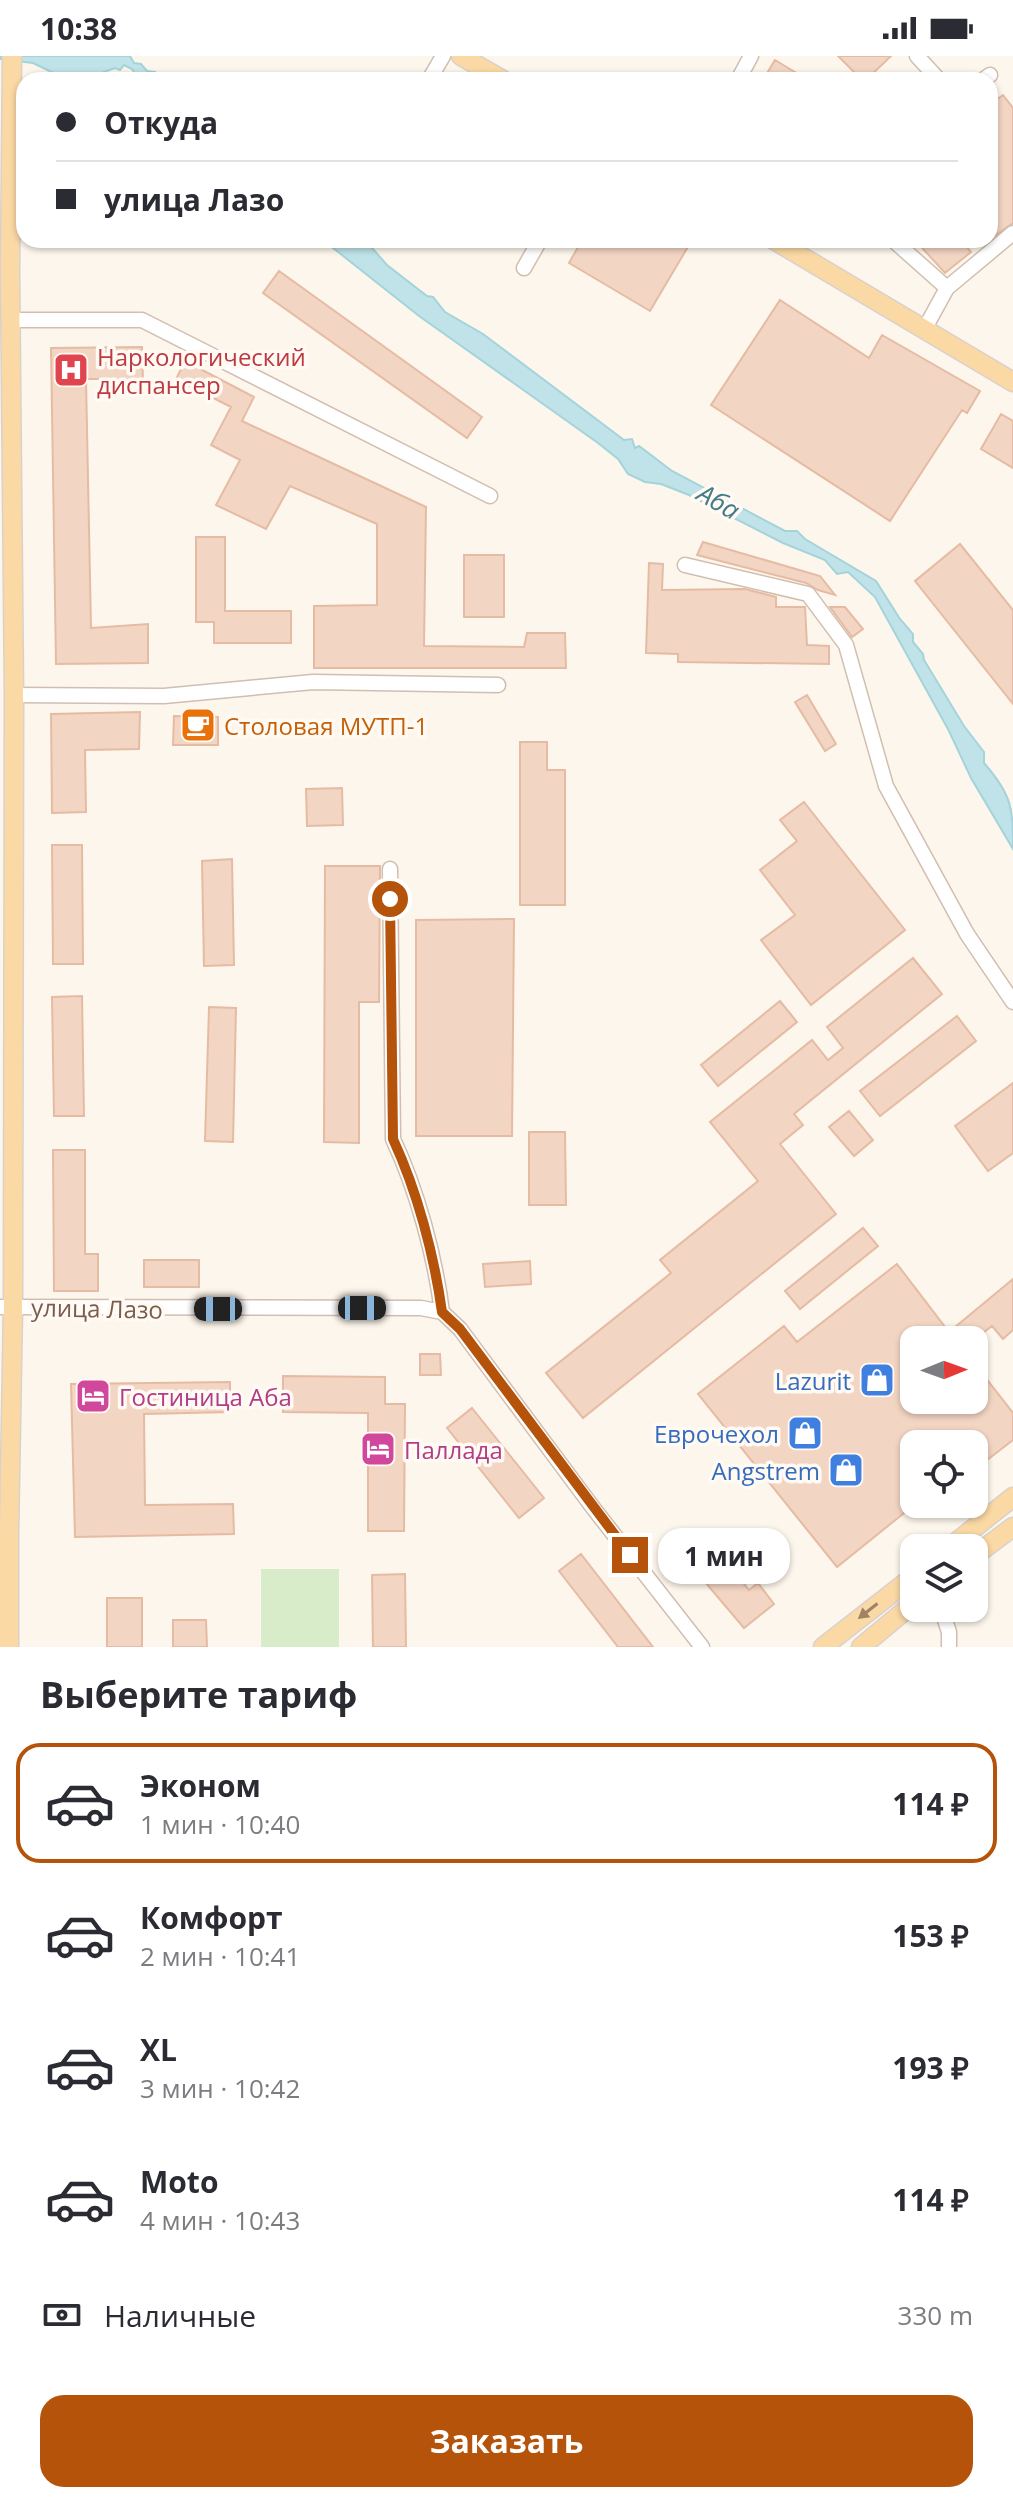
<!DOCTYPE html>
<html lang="ru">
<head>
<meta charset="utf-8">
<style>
  :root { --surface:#fff; --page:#f2f2f3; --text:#2b2b33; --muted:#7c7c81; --line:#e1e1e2; --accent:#b45309 }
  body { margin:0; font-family:"Open Sans",sans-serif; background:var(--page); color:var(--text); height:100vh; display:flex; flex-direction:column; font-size:30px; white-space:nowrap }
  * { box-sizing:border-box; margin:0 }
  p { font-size:26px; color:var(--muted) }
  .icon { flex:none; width:44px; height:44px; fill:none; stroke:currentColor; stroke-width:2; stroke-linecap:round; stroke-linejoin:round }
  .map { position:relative; height:1591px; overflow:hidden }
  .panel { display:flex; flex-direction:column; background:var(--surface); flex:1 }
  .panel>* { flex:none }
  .banner { position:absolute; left:16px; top:16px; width:982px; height:176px; border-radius:24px; box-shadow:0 2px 6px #0004; display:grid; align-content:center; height:176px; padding:0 40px; background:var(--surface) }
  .needle { width:52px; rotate:89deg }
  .tools { position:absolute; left:900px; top:1270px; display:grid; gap:16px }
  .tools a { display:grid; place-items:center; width:88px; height:88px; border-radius:16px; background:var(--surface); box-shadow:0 2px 6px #0004; font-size:40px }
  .end { position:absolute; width:36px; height:36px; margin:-18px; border:10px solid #b45309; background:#fff; box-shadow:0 0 0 4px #fff }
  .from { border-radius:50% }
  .bubble { position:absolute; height:56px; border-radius:24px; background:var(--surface); box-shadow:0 2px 6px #0004; font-size:26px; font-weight:700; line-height:56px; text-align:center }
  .car { position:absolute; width:24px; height:48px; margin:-24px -12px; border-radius:10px; box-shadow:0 0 6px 2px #0007; background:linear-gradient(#222 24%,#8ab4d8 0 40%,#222 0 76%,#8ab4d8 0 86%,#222 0) }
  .banner b { display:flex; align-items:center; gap:28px; height:76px; font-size:30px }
  .banner b+b { border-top:2px solid var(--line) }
  .banner i { width:20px; height:20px; background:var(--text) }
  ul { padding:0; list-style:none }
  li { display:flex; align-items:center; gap:24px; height:120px; margin:0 16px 12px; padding:0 24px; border:4px solid transparent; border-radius:24px }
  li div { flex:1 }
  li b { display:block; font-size:30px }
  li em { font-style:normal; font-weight:700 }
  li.current { border-color:var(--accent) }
  li>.icon { width:72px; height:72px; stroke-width:1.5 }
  h2 { padding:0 40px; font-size:36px; line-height:96px }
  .pay { display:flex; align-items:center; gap:20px; height:88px; padding:0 40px; font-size:30px }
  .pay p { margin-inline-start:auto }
  .action { display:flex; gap:16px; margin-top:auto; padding:16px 40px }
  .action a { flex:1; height:92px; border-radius:24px; background:var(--accent); color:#fff; font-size:32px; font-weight:700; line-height:92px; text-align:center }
  .status { display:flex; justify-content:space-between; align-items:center; height:56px; padding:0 40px; background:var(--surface); direction:ltr }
  .status svg { height:22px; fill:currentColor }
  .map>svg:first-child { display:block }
  .green { fill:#d8ecc9 }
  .water { fill:#bfe3e8; stroke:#a5d3da; stroke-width:2 }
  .building { fill:#f3d5c3; stroke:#e6bba3; stroke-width:2 }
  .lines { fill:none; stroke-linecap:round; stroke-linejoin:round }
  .minor-casing { stroke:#d1beb0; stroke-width:17 }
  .major-casing { stroke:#dad1cd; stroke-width:21 }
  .minor { stroke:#fff; stroke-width:14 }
  .major { stroke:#fbd9a5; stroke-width:18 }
  .oneway { fill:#a18267 }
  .route { stroke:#b45309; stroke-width:10 }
  .labels { text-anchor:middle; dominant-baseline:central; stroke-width:7; stroke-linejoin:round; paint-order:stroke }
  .health-label { font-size:24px; fill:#be3a42; stroke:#fffaf3; text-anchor:start }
  .food-label { font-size:24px; fill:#c56008; stroke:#fffaf3; text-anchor:start }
  .street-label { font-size:24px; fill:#7a5c4d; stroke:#fffaf3 }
  .shop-label { font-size:24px; fill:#366cbe; stroke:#fffaf3; text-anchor:end }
  .hotel-label { font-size:24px; fill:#b23c85; stroke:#fffaf3; text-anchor:start }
  .water-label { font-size:26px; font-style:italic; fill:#437c86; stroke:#fffaf3 }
</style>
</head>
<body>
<div class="status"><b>10:38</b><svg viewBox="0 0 49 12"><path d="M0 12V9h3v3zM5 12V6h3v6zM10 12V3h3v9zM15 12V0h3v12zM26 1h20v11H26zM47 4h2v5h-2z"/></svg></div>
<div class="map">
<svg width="1013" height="1591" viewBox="0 0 1013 1591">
  <rect width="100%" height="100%" fill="#fdf6ec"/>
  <path class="green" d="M261,1513H339V1591H261Z"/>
  <path class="water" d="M0,0H130L134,7L141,8L147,15L155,16L167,24H139L132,13L124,9L120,14L115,12L101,17L100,24H60V20L33,7L0,3Z
    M323,184H365L387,209L427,240L433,241L445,256L483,278L624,384L632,383L635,392L639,390L672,415L785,475H797L805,483L876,525L900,563L913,578V586L923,598L924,604L964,670L984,696V707C1012,739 1013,752 1013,793L971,722L949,675L875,541L848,516L837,518L825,504L783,487L689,439L661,428L645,426L628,418L618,403L598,387L419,260Z"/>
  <path class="building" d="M838,0H891L866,24H862Z
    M775,4L808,24H763Z
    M1003,39L1013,52V167L990,183V48Z
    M582,184H692L650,255L569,207Z
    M915,184H961L971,196L945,217Z
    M279,215L482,361L467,382L263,237Z
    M780,244L869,302L882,279L980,335L967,357L962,354L890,465L711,349Z
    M142,291L143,327L109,328L110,323H86L91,572L148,568V607L56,608L51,292Z
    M185,305L254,341L242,365L426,451L424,590L524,591L527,577H565L566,612H314V550L377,549V468L290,430L266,473L216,449L240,404L211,389L231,351L176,323Z
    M1001,358L1013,365V412L981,393Z
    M196,481H225V555H291V587H214V566H196Z
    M703,486L820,520L835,539L818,534L806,527L697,499Z
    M960,488L1013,554V648L915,525Z
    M464,499H504V561H464Z
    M649,507L663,508L662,534L745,533L776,541V551H805L807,589L829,590V608L678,606V598L646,597Z
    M830,551H845L863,573L852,581Z
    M807,639L836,688L825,695L795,646Z
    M140,656L139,693L85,694L86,756L52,757L51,658Z
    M174,660L218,661V689H173Z
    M520,686H547V714H565V849H520Z
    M342,732L343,769L307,770L306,733Z
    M804,746L905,874L811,949L761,884L795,859L760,814L797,785L780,764Z
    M52,789H82L83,908H53Z
    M232,803L234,909L204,910L202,805Z
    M325,810H380L379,946H359V1087L324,1086Z
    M514,863L512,1080H416V864Z
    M913,902L942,938L794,1058L803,1069L780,1088L836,1158L583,1362L546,1317L671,1217L660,1204L758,1125L710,1066L812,984L828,1004L843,992L827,971Z
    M82,940L84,1060H54L52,941Z
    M780,945L797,966L718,1030L701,1009Z
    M209,951L236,952L233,1086L205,1085Z
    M957,960L976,985L880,1060L860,1035Z
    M1013,1027V1097L988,1115L955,1070Z
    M849,1055L873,1084L854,1100L829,1071Z
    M529,1076H565L566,1149H529Z
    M53,1094H85V1198H98V1235H54Z
    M863,1172L878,1190L800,1253L785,1235Z
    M144,1204H199V1231H144Z
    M530,1205L531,1228L485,1231L483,1208Z
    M897,1208L949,1276L1013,1223V1274L1003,1283L992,1270L974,1284H914V1344H974V1307L1013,1357V1384L974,1414V1388H914V1449L837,1511L698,1338L784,1270L797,1286Z
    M420,1298H440L441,1319H420Z
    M283,1320L385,1321V1348H405L404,1475H368V1357L283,1356Z
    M230,1326V1356L144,1358L145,1449L233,1448L234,1478L75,1481L71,1328Z
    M472,1352L544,1442L519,1462L447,1372Z
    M712,1487L749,1534L758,1527L774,1548L744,1572L688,1506Z
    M581,1498L653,1591H618L559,1515Z
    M405,1518L406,1591H373L372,1519Z
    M107,1542H142V1591H107Z
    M173,1564H206L207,1591H173Z"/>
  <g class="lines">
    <defs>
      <path id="minor" d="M917,0L939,24
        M429,24L443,0
        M738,24L751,0
        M983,24L990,19
        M893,184L947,232L924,274
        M524,212L540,184
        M947,232L1013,177
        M10,264H142L490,440
        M685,509L808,538L846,589L886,730L967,878L1013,946
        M14,639L164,640L313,626L498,629
        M390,813L393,1083C417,1134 435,1200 442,1256
        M0,1251L421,1252L442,1256L460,1273L594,1453L702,1591
        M941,1552L949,1576V1591"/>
      <path id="major" d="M461,0L503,24
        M774,184L1013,326
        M949,1492L1013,1441
        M974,1500L1013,1471
        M9,1591V1477L13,1251L14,639L10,215L12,0
        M823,1591L914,1520
        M861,1591L914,1547"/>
    </defs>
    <use href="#minor" class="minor-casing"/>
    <use href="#major" class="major-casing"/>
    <use href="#minor" class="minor"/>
    <use href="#major" class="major"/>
  </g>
  <defs><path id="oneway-solid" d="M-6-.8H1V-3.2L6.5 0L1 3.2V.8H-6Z" transform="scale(2)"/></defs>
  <use class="oneway" href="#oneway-solid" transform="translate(868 1555) rotate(142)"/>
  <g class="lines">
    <path class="route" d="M390,843L393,1083C417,1135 434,1198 442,1256L460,1273L630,1499"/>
  </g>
  <defs>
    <symbol id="hospital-square" viewBox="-11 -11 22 22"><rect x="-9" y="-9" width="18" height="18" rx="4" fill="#e0444e" stroke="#fffaf3"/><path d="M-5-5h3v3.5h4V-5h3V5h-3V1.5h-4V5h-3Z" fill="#fff"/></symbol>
    <symbol id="cafe-square" viewBox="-11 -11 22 22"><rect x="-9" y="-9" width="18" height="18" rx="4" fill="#e8710a" stroke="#fffaf3"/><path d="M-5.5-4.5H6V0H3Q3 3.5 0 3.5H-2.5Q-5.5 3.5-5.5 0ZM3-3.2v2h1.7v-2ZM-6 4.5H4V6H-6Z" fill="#fff"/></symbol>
    <symbol id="shop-square" viewBox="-11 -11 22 22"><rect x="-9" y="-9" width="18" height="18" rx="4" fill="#3f7fe0" stroke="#fffaf3"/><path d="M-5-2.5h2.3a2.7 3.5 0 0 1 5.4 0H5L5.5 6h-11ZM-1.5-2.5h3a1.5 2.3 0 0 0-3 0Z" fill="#fff"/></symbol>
    <symbol id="hotel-square" viewBox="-11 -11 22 22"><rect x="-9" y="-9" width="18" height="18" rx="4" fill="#d1479c" stroke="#fffaf3"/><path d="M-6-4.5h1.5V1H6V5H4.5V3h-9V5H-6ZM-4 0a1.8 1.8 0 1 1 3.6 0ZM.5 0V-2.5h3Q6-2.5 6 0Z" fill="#fff"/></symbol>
  </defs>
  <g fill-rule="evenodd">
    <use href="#hospital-square" x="51" y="294" width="40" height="40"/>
    <use href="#cafe-square" x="178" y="649" width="40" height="40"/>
    <use href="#shop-square" x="857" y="1304" width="40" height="40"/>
    <use href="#hotel-square" x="73" y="1320" width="40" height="40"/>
    <use href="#shop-square" x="785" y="1357" width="40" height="40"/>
    <use href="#hotel-square" x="358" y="1373" width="40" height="40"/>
    <use href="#shop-square" x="826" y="1394" width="40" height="40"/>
  </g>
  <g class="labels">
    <g class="health-label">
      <text x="97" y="300">Наркологический<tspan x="97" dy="28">диспансер</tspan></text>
    </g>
    <g class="food-label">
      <text x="224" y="669">Столовая МУТП-1</text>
    </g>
    <g class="street-label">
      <text transform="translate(97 1252) rotate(1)">улица Лазо</text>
    </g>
    <g class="shop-label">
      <text x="851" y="1324">Lazurit</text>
      <text x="779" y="1377">Еврочехол</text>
      <text x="820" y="1414">Angstrem</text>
    </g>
    <g class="hotel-label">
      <text x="119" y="1340">Гостиница Аба</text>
      <text x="404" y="1393">Паллада</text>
    </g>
    <g class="water-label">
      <text transform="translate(719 445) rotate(30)">Аба</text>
    </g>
  </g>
</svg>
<div class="tools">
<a><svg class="needle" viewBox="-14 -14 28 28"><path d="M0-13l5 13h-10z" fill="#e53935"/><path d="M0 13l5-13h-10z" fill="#7c7c81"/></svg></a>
<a><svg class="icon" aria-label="locate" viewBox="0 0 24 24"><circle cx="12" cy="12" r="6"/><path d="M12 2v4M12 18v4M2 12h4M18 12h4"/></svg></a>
<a><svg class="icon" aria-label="layers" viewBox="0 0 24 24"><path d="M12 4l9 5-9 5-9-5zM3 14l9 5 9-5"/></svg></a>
</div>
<i class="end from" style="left:390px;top:843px"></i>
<i class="end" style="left:630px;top:1499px"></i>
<div class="bubble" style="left:658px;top:1472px;width:132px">1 мин</div>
<i class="car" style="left:362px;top:1252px;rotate:90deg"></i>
<i class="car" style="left:218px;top:1253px;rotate:270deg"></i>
<div class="banner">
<b><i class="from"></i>Откуда</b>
<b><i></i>улица Лазо</b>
</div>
</div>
<section class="panel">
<h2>Выберите тариф</h2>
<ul>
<li class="current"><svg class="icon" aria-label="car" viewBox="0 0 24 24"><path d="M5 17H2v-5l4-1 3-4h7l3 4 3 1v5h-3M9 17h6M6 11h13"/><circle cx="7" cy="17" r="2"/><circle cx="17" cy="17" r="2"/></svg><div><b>Эконом</b><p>1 мин · 10:40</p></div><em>114 ₽</em></li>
<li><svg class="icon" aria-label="car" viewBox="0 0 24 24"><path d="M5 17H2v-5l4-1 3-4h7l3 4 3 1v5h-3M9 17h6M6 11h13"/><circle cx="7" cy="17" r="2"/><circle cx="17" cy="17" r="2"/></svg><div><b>Комфорт</b><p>2 мин · 10:41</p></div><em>153 ₽</em></li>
<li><svg class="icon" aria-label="car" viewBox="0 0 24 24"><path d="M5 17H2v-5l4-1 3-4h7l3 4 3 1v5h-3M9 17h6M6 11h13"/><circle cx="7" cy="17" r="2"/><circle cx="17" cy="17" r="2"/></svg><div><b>XL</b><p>3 мин · 10:42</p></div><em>193 ₽</em></li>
<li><svg class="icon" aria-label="car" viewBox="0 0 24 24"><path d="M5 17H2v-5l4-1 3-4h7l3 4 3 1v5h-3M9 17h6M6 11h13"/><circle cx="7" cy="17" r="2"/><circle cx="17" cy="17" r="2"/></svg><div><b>Moto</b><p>4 мин · 10:43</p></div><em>114 ₽</em></li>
</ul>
<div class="pay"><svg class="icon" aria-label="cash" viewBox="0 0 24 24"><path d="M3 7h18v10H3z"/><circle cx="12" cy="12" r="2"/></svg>Наличные<p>330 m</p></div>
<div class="action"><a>Заказать</a></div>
</section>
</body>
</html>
